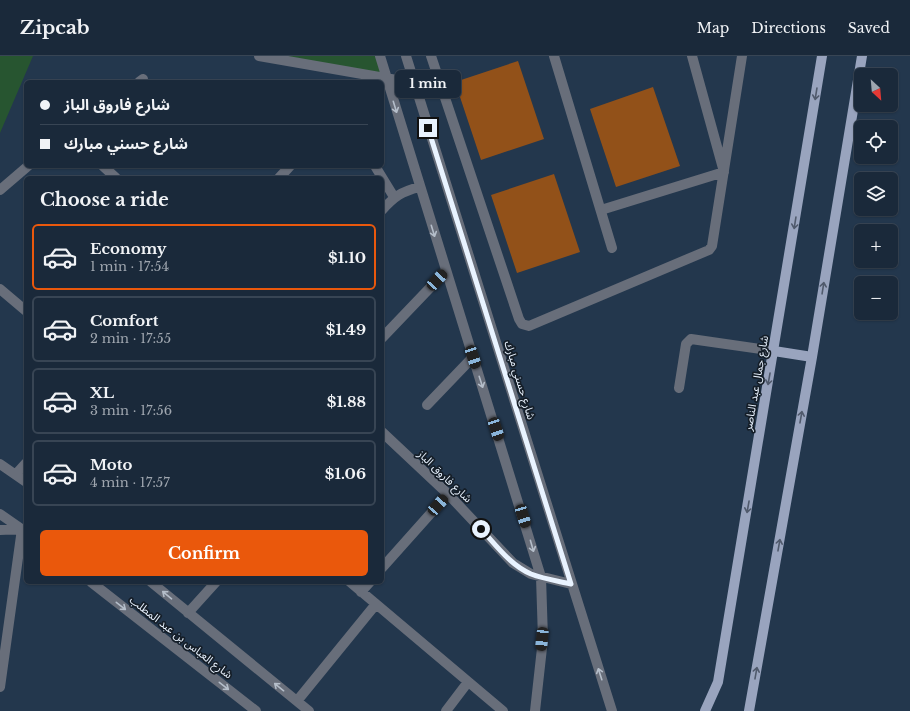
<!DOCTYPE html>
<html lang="en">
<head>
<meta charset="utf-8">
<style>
  :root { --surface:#1a293a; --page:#273545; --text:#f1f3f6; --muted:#9fa6af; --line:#384554; --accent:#ea580c }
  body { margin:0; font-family:"Libre Baskerville","Noto Sans Arabic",serif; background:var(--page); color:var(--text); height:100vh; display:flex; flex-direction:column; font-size:15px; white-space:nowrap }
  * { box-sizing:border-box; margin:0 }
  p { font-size:13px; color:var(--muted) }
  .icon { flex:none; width:22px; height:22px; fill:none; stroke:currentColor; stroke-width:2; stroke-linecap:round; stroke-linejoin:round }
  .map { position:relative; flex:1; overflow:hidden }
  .sheet { position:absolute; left:24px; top:120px; width:360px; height:408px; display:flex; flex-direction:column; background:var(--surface); border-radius:6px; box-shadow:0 1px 3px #0004,0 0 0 1px var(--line) }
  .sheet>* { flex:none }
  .guide { position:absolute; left:24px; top:24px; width:360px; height:88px; border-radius:6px; box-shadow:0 1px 3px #0004,0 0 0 1px var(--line); display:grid; align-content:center; height:88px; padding:0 16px; background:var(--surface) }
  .needle { width:26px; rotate:154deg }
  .buttons { position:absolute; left:854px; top:12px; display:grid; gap:8px }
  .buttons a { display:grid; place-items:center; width:44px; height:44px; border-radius:6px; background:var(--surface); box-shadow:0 1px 3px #0004,0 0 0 1px var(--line); font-size:20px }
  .end { position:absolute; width:18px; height:18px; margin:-9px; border:5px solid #e9f3ff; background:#111; box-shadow:0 0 0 2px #111 }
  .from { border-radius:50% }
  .bubble { position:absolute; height:28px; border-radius:6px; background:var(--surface); box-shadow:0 1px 3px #0004,0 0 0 1px var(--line); font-size:13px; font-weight:700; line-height:28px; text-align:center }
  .car { position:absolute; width:12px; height:24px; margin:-12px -6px; border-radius:5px; box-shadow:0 0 3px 1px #0007; background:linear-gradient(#222 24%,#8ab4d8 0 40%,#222 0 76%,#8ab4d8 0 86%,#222 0) }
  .guide b { display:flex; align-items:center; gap:14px; height:38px; font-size:15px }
  .guide b+b { border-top:1px solid var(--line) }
  .guide i { width:10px; height:10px; background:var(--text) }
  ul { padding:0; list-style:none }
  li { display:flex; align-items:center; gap:12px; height:66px; margin:0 8px 6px; padding:0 8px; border:2px solid var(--line); border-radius:6px }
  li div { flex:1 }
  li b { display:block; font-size:15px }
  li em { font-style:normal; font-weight:700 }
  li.on { border-color:var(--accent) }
  li>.icon { width:36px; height:36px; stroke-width:1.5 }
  h2 { padding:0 16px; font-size:18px; line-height:48px }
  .action { display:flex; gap:8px; margin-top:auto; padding:8px 16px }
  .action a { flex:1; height:46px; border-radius:6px; background:var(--accent); color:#fff; font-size:16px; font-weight:700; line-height:46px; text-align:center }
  header { display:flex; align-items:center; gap:24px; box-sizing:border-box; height:56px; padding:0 20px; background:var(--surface); border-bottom:1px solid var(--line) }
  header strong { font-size:19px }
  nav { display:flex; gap:22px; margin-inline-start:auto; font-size:14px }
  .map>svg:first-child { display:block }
  .green { fill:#275530 }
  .building { fill:#925119 }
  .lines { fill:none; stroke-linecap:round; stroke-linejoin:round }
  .minor { stroke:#686e7a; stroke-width:10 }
  .major { stroke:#99a4be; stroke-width:10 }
  .oneway { stroke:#505a6c }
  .oneway2 { stroke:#b5beca }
  .route { stroke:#e9f3ff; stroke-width:5 }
  .labels { text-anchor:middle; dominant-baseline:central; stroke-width:3.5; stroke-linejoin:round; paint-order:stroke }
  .street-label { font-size:11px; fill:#e9f3ff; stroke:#151e28 }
</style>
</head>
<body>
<header>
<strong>Zipcab</strong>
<nav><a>Map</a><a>Directions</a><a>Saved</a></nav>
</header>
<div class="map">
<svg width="910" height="655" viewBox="0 0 910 655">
  <rect width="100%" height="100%" fill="#23374d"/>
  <path class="green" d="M0,0H33L0,77Z
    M264,0H379L387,22Z"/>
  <path class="building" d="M518,5L544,83L481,104L455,26Z
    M653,31L680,110L616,131L590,53Z
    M554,118L580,196L517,217L491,139Z"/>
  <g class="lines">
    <path class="minor" d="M259,0L414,27
      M380,0L541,521L543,583L535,655
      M406,0L612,655
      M431,0L519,263L522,268L529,270L709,194L712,190L742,0
      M554,0L612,192
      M139,26L143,23
      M103,110L116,122
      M375,110L394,141
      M279,122L290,110
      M0,134L28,110
      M382,154C395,140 401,136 419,131
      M601,154L724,116L692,0
      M0,233L26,255
      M382,282L446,215
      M679,332L686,288L691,283L774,295
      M427,349L473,301
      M382,376L448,438L513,507L531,518L571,528
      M0,408L26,426
      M16,418L26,407
      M0,458L23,474
      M0,474L22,473L0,631
      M382,512L448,438
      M91,526L256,655
      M151,526L309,655
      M350,526L503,655
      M361,536L370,526
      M188,557L216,526
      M297,645L376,548
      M446,655L468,626"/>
    <path class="major" d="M774,295L812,301
      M705,655L718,626L822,0
      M749,655L812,301L862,0"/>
  </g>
  <defs><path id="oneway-shaft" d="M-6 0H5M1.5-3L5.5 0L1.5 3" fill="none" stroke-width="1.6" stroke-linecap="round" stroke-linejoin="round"/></defs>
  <g class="oneway">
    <use href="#oneway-shaft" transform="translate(816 38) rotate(99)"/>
    <use href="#oneway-shaft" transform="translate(795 167) rotate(99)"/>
    <use href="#oneway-shaft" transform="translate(823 232) rotate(-81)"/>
    <use href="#oneway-shaft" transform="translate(769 323) rotate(100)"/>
    <use href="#oneway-shaft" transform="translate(801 361) rotate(-80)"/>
    <use href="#oneway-shaft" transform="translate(748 451) rotate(100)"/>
    <use href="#oneway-shaft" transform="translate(779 489) rotate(-80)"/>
    <use href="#oneway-shaft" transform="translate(756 617) rotate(-80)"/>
  </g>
  <g class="oneway2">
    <use href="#oneway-shaft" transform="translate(395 51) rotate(73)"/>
    <use href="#oneway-shaft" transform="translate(433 175) rotate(73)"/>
    <use href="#oneway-shaft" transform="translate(481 326) rotate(72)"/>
    <use href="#oneway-shaft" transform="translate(532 490) rotate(74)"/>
    <use href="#oneway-shaft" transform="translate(167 539) rotate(-140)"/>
    <use href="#oneway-shaft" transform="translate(121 550) rotate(38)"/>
    <use href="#oneway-shaft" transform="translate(600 618) rotate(-108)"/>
    <use href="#oneway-shaft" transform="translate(224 630) rotate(38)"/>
    <use href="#oneway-shaft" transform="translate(279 631) rotate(-141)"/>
  </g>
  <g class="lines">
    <path class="route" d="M428,72L571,528C558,525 544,523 531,518C510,509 496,489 481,473"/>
  </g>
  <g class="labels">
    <g class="street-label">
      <text transform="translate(520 324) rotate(73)">شارع حسني مبارك</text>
      <text transform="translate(756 327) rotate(-80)">شارع جمال عبد الناصر</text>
      <text transform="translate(445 420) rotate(44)">شارع فاروق الباز</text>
      <text transform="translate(181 581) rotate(38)">شارع العباس بن عبد المطلب</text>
    </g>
  </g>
</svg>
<div class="buttons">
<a><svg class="needle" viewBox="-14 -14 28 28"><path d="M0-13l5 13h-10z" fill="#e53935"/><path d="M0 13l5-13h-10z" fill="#9fa6af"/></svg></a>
<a><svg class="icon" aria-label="locate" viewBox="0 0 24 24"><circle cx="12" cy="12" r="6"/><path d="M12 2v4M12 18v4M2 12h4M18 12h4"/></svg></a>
<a><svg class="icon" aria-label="layers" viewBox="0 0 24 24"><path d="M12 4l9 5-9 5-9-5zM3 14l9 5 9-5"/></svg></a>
<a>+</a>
<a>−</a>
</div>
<i class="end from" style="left:481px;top:473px"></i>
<i class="end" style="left:428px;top:72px"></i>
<div class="bubble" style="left:395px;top:14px;width:66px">1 min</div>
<i class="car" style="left:437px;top:224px;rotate:43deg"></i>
<i class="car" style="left:473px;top:301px;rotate:162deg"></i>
<i class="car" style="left:496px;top:373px;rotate:162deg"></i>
<i class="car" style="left:438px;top:449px;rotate:42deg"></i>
<i class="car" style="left:523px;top:460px;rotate:163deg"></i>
<i class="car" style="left:542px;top:583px;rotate:186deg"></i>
<div class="guide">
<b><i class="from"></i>شارع فاروق الباز</b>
<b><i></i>شارع حسني مبارك</b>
</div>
<section class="sheet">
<h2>Choose a ride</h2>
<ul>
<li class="on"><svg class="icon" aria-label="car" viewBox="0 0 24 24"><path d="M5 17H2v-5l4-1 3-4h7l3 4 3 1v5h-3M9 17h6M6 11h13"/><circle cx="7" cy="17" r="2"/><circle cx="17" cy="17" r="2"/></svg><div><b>Economy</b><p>1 min · 17:54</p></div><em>$1.10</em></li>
<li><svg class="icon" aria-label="car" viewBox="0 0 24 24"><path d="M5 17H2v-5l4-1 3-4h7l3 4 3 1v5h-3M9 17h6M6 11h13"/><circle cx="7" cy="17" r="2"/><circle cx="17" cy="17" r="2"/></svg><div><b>Comfort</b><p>2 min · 17:55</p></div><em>$1.49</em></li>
<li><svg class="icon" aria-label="car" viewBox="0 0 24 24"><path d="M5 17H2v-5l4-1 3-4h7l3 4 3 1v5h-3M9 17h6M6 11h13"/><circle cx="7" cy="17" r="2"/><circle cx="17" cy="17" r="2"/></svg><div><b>XL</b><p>3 min · 17:56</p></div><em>$1.88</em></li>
<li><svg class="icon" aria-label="car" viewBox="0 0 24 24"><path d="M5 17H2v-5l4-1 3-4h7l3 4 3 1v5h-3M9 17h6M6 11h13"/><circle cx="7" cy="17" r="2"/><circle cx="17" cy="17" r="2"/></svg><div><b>Moto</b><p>4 min · 17:57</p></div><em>$1.06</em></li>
</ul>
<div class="action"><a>Confirm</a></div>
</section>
</div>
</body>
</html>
